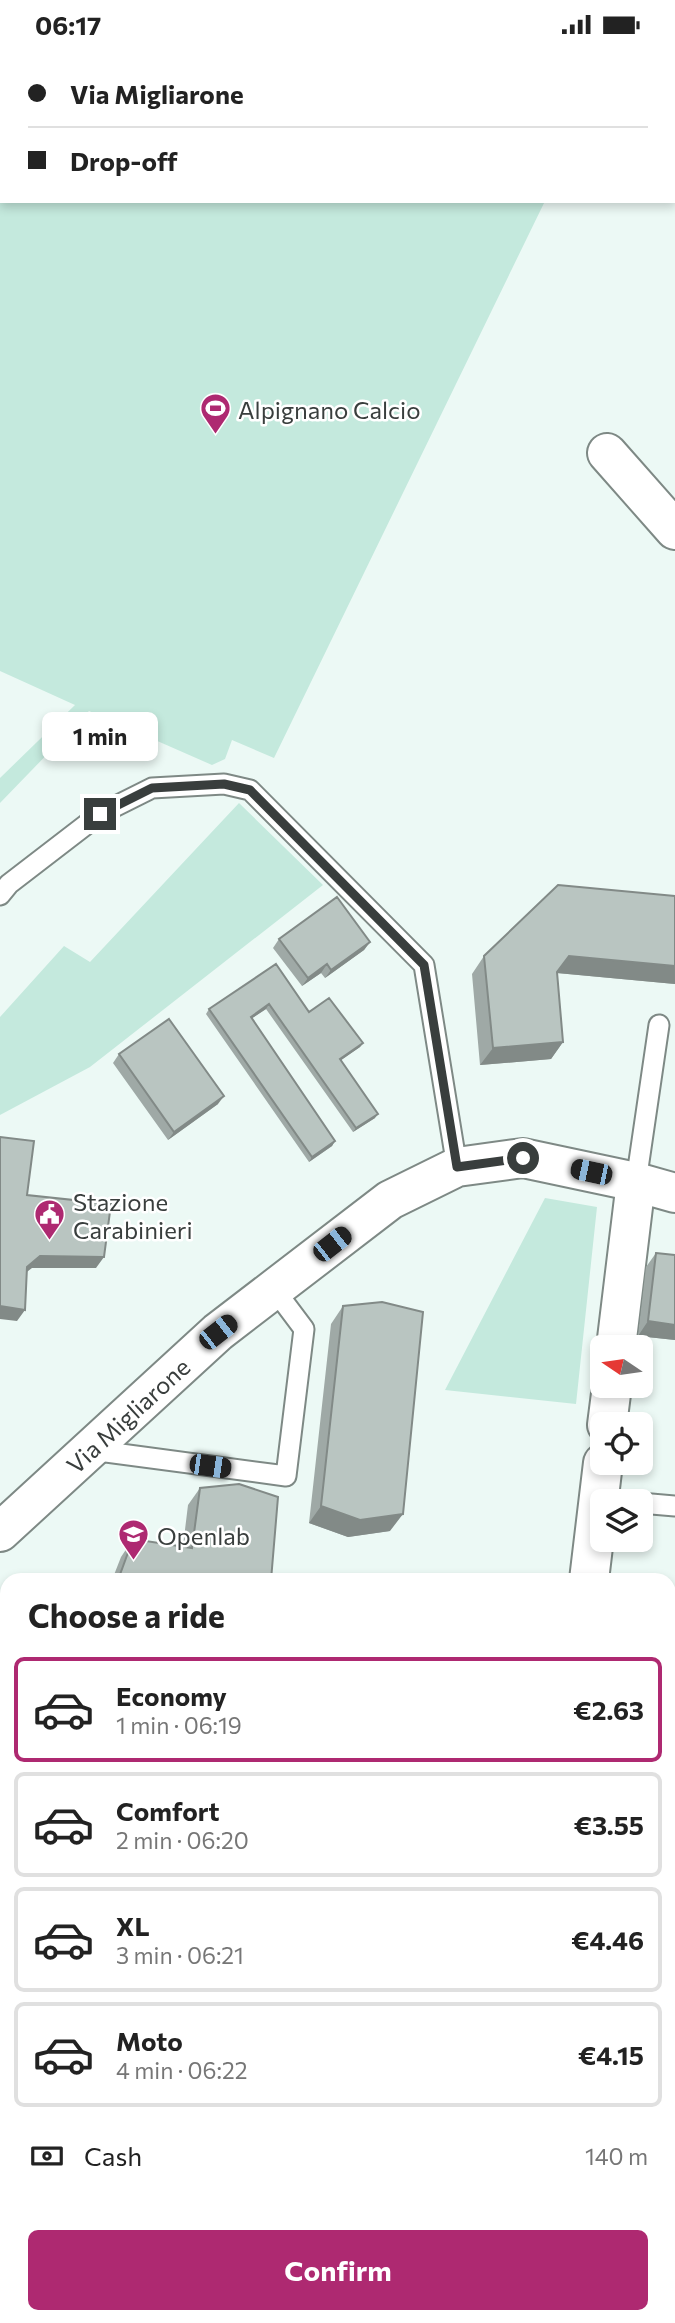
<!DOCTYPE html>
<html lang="en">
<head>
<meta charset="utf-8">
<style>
  :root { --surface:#fff; --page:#f6f6f6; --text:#222; --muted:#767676; --line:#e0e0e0; --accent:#ae2971 }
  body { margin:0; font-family:Commissioner,sans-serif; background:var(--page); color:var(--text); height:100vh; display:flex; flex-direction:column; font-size:26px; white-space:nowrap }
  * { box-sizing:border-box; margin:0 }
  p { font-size:23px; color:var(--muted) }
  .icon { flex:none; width:38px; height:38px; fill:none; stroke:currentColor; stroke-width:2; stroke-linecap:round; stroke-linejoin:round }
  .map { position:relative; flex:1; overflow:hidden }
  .sheet { position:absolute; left:0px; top:1524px; width:676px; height:751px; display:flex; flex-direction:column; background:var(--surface); border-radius:21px 21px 0 0; box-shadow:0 4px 10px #0003 }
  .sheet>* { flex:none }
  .banner { position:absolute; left:0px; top:0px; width:676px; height:154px; box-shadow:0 4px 10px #0003; display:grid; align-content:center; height:154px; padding:0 28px; background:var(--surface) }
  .needle { width:46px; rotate:283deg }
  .controls { position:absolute; left:590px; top:1286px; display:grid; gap:14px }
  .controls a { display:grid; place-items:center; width:63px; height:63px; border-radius:10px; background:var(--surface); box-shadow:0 4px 10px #0003; font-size:35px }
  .end { position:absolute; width:32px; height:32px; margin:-16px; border:9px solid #393e3d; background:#fff; box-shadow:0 0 0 4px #fff }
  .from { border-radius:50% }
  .bubble { position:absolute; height:49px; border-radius:10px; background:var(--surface); box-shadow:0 4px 10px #0003; font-size:23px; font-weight:700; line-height:49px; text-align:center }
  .car { position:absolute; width:21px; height:42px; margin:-21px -10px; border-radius:9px; box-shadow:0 0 5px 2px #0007; background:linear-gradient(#222 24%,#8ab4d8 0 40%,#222 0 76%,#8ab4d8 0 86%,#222 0) }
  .banner b { display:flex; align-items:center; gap:24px; height:66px; font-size:26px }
  .banner b+b { border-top:2px solid var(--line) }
  .banner i { width:18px; height:18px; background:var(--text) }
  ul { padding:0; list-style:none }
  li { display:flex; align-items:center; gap:21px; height:105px; margin:0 14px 10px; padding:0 14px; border:4px solid var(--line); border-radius:10px }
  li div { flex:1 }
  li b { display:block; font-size:26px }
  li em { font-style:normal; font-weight:700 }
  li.current { border-color:var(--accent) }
  li>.icon { width:63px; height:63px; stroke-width:1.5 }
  h2 { padding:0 28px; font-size:32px; line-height:84px }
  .pay { display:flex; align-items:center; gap:18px; height:77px; padding:0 28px; font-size:26px }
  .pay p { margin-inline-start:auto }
  .button { display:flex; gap:14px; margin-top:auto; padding:14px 28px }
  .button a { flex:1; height:80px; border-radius:10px; background:var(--accent); color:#fff; font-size:28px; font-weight:700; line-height:80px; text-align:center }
  .status { display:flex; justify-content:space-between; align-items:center; height:49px; padding:0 35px; background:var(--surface); direction:ltr }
  .status svg { height:19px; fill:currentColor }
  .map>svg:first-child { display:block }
  .built { fill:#dbefe8 }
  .green { fill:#c4e9dd }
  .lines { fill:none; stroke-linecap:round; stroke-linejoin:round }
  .lane-casing { stroke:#7e8985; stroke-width:23 }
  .street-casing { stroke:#7e8985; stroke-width:42 }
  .secondary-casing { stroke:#7e8985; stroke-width:42 }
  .lane { stroke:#fff; stroke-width:19 }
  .street { stroke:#fff; stroke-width:38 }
  .secondary { stroke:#fff; stroke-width:38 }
  .wall { fill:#9fa9a6 }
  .shaded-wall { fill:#828a87 }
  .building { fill:#b9c5c1; stroke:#828a87; stroke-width:2 }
  .route { stroke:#393e3d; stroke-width:9 }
  .labels { text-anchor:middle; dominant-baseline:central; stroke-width:5; stroke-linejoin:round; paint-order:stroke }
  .poi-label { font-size:24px; fill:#393e3d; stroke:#fff; text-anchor:start }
  .street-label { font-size:24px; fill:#393e3d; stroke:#fff }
</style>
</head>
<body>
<div class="status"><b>06:17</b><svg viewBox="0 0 49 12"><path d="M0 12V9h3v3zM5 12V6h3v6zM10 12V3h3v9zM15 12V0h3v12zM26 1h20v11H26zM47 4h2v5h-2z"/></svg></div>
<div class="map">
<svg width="675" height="2274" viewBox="0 0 675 2274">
  <rect width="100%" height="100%" fill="#ecf9f5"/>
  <path class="built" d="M98,2268H425L424,2274H119L97,2272Z"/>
  <path class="green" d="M0,0H568L2,2V152H545L274,709L232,691L225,710L212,716L89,662L0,754V729L75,656L0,622Z
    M239,754L323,836L90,1018L0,1066V968L64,897L90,913Z
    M545,1149L597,1158L576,1355L445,1341Z
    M668,2099L675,2101V2192L669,2191Z
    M516,2268H654L653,2274H515Z"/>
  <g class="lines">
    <defs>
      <path id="lane" d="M611,0L620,2
        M0,846L9,835L100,765L152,739L224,735L250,741L424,916L457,1118
        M636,1133L659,976
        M91,1401L286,1427L304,1280L274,1240
        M598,1450L624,1452
        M640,1454L675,1457
        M668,2071L675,2072
        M0,2216L7,2217
        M328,2268L380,2274"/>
      <path id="street" d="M607,404L675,481
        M616,1298L636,1133
        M607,1376L612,1337
        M589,1531L603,1414
        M668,1708L675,1709
        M67,2274L68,2268"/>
      <g id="secondary">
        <path id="s1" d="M0,1483L218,1283L390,1151L457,1118L523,1109L636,1133L675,1144"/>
      </g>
    </defs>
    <use href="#lane" class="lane-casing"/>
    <use href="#street" class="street-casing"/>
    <use href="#secondary" class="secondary-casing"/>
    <use href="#lane" class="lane"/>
    <use href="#street" class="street"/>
    <use href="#secondary" class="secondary"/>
  </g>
  <path class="wall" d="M675,847V935L557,924L563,993L551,1010L480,1016L472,925L484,907Z
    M279,890L370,893L364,901L325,929L321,924L302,937L273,899Z
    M276,915L309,963L363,994L360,998L341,1011L375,1069L353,1083L266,960L252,969L335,1092L332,1097L309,1113L206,965L209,960Z
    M119,1005L218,1055L168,1091L113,1014Z
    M656,1204L675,1291L638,1287L646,1218Z
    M343,1257L390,1482L348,1488L309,1474L331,1275Z
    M200,1439L271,1531H112L121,1508L133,1490L183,1497L188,1456Z"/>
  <path class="shaded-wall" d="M370,893L364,901L325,929L331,921Z
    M569,907L675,917V935L557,924Z
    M327,915L321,924L302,937L308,929Z
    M269,955L266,960L248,972L251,968Z
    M563,993L551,1010L480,1016L493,999Z
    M363,994L360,998L337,1014L340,1010Z
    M224,1047L218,1055L168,1091L174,1083Z
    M378,1065L375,1069L353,1083L356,1079Z
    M335,1092L332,1097L309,1113L312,1108Z
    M40,1207L104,1208L96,1219H32L19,1229L27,1218Z
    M0,1257L25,1261L17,1272L0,1270Z
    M648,1272L675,1276V1291L638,1287Z
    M321,1457L403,1465L390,1482L348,1488L309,1474Z
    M0,1835L7,1836V1849L0,1848Z
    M668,2004L675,2006V2016L668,2014Z
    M668,2219H675V2224H668Z"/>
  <path class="building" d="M558,836L675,847V917L569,907L557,923L563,993L493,999L484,907Z
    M337,848L370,893L331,921L327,915L308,929L279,890Z
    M276,915L309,963L329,949L363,994L340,1010L378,1065L356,1079L269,955L251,968L335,1092L312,1108L209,960Z
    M169,970L224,1047L174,1083L119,1005Z
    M0,1088L34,1092L27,1146L111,1155L104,1208L40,1207L27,1218L25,1261L0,1257Z
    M656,1204L675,1206V1276L648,1272Z
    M382,1253L423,1263L403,1465L360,1471L321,1457L343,1257Z
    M239,1435L278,1448L271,1531H118L133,1490L192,1499L200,1439Z
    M0,1656L7,1657V1836L0,1835Z
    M668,1907L675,1908V2006L668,2004L670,1995H668Z
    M668,2186L675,2187V2219H668Z"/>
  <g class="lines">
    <path class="route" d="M100,765L152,739L224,735L250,741L424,916L457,1118L523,1109"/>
  </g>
  <defs>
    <symbol id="stadium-pin" viewBox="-11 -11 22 30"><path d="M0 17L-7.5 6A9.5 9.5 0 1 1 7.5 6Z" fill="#ae2971" stroke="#fff"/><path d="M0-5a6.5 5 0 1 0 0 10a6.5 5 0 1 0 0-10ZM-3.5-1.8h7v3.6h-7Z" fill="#fff"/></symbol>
    <symbol id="civic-pin" viewBox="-11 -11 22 30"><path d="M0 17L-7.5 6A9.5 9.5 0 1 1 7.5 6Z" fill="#ae2971" stroke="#fff"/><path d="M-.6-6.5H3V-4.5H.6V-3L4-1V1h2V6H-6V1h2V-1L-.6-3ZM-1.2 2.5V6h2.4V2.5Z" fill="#fff"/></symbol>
    <symbol id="school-pin" viewBox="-11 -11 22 30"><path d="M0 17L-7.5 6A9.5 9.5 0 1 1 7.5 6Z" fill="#ae2971" stroke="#fff"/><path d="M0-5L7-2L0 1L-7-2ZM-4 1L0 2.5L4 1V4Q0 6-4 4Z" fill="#fff"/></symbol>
  </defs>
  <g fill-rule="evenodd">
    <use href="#stadium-pin" x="198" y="342" width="35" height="47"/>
    <use href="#civic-pin" x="32" y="1148" width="35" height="47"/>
    <use href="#school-pin" x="116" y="1468" width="35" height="47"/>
  </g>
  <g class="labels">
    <g class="poi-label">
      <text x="238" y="360">Alpignano Calcio</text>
      <text x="73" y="1152">Stazione<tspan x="73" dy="28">Carabinieri</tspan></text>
      <text x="157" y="1486">Openlab</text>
    </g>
    <g class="street-label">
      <text stroke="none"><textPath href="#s1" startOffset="173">Via Migliarone</textPath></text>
    </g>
  </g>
</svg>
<div class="controls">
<a><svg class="needle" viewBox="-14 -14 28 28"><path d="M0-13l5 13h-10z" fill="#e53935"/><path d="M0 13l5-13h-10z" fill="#767676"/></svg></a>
<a><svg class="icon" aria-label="locate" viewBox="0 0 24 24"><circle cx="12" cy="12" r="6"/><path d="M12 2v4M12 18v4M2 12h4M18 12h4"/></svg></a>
<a><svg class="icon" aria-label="layers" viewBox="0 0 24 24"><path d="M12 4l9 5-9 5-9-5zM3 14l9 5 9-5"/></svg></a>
</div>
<i class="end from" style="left:523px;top:1109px"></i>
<i class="end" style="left:100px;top:765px"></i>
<div class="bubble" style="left:42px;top:663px;width:116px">1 min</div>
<i class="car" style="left:591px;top:1123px;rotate:282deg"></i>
<i class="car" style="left:332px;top:1195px;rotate:52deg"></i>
<i class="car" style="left:218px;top:1283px;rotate:52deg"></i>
<i class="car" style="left:210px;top:1417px;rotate:98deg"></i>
<div class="banner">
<b><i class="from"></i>Via Migliarone</b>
<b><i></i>Drop-off</b>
</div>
<section class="sheet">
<h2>Choose a ride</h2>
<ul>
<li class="current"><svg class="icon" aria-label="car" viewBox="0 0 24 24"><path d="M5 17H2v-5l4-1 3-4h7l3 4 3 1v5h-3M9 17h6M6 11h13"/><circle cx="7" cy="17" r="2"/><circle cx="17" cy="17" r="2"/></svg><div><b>Economy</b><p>1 min · 06:19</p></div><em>€2.63</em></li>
<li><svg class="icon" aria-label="car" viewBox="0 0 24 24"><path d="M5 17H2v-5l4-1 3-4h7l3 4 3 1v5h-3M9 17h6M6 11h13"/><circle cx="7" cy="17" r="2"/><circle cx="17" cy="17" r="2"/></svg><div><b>Comfort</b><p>2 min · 06:20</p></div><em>€3.55</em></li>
<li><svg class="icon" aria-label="car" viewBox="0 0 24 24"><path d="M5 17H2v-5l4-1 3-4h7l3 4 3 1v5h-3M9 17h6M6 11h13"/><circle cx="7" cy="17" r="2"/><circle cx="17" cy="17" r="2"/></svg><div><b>XL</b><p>3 min · 06:21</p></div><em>€4.46</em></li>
<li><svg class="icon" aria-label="car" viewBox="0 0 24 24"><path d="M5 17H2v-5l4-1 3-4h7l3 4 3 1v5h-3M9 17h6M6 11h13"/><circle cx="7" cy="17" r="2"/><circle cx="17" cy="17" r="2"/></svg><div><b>Moto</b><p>4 min · 06:22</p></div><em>€4.15</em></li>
</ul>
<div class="pay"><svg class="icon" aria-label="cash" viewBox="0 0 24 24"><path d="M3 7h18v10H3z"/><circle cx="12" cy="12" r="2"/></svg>Cash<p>140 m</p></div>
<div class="button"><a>Confirm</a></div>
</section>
</div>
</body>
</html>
